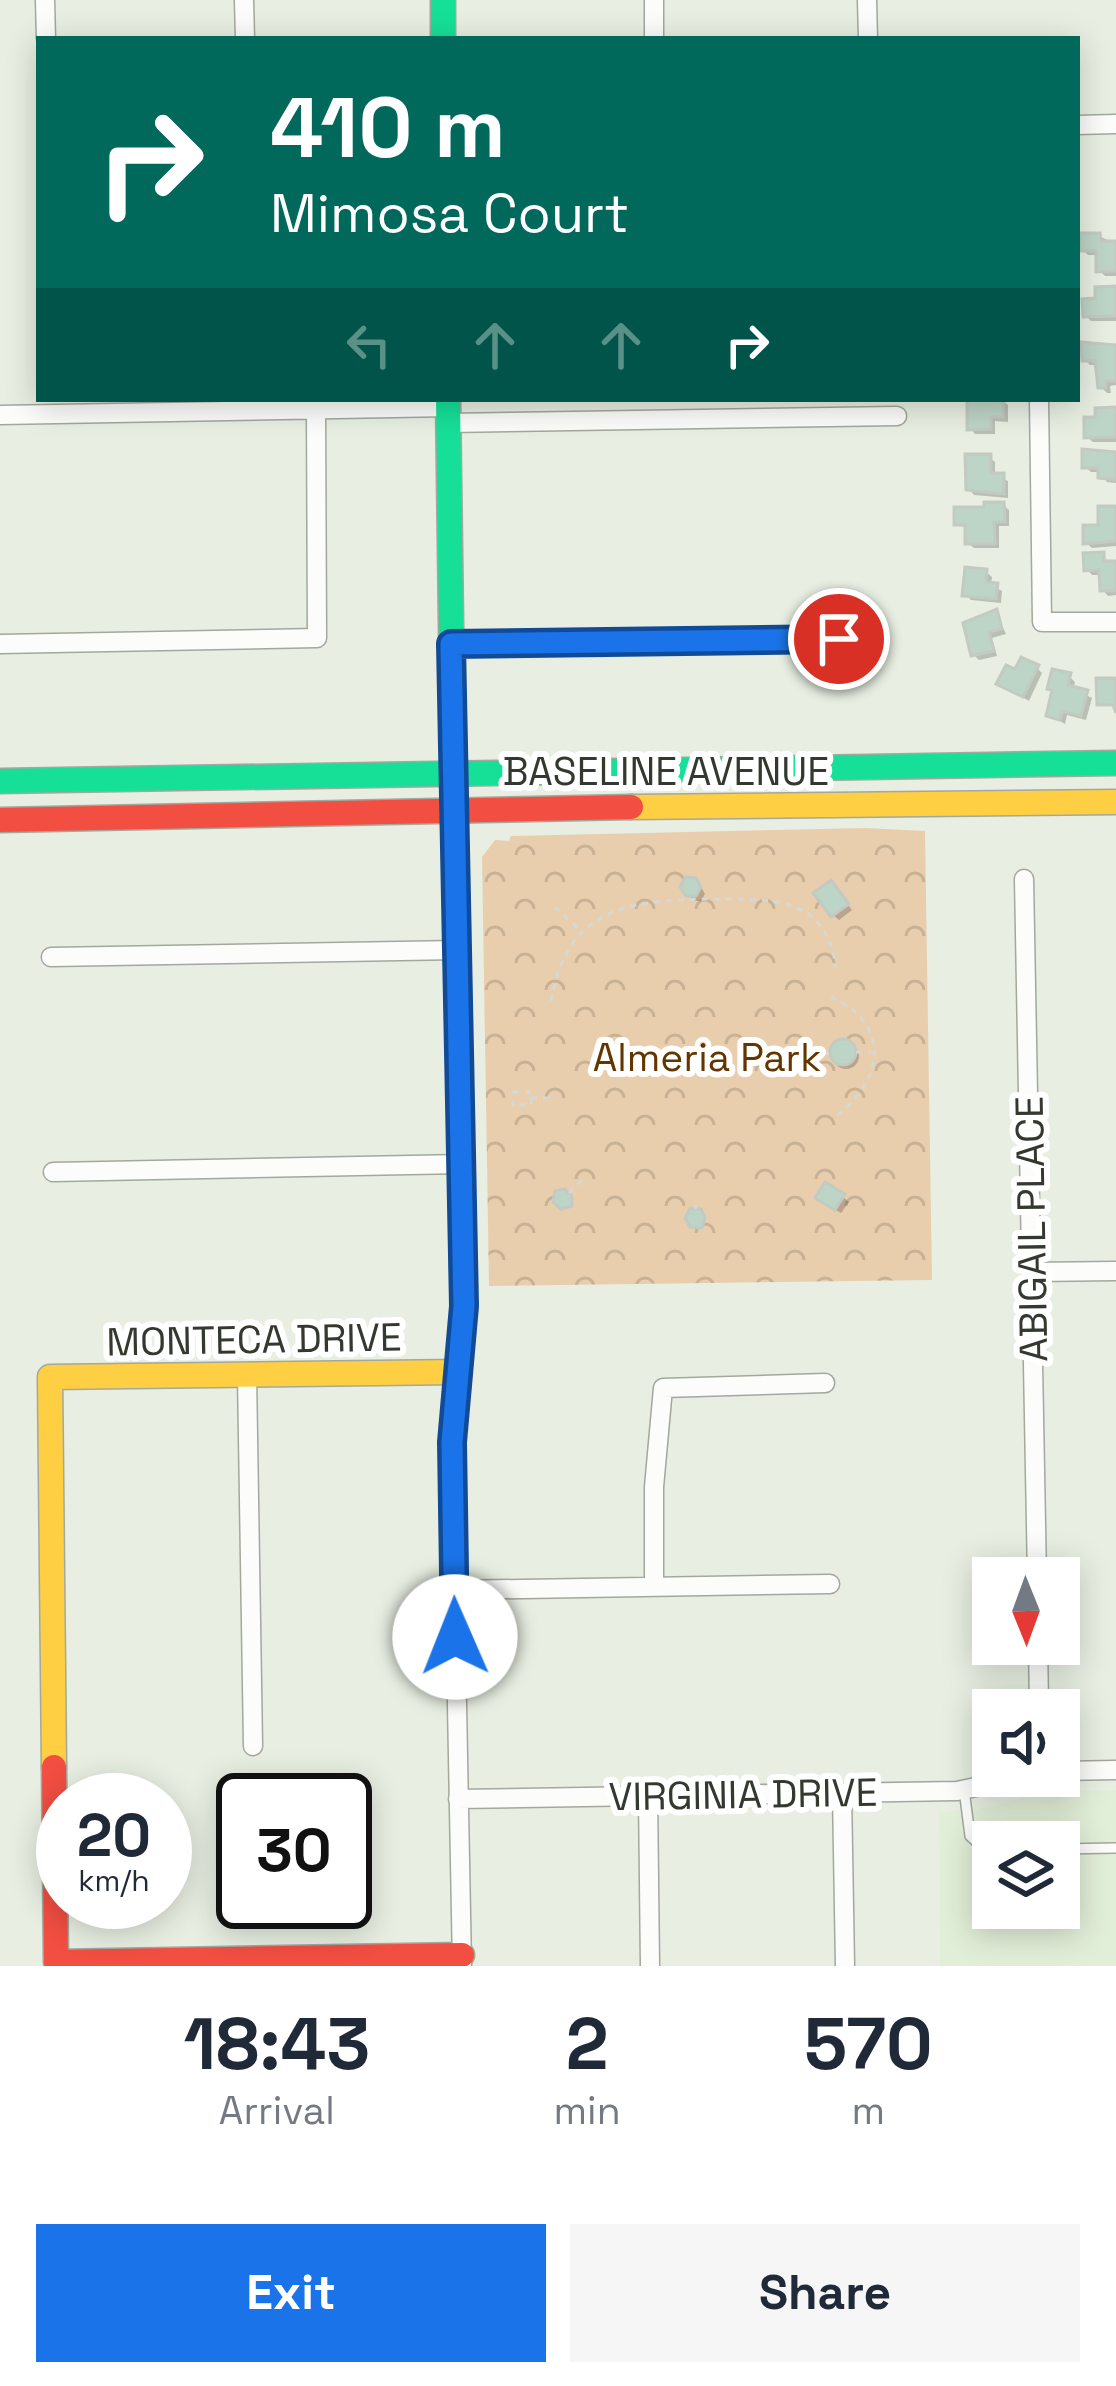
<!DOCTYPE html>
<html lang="en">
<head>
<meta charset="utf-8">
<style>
	:root { --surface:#fff; --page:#f6f6f7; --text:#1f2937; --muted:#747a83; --accent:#1a73e8 }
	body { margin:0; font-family:"Space Grotesk",sans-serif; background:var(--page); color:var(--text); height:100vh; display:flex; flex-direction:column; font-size:45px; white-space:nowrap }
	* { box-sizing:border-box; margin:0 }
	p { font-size:39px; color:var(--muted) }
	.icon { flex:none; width:66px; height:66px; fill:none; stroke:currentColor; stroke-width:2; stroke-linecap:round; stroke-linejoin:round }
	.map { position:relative; height:1966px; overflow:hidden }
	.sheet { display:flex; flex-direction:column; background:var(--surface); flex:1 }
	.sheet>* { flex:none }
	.guide { position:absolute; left:36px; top:36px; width:1044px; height:366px; border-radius:0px; box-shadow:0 6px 30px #0003; background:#00695c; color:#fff; overflow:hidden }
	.needle { width:78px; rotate:179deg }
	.tools { position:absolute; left:972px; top:1557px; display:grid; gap:24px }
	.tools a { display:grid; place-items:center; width:108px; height:108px; border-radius:0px; background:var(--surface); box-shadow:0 6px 30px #0003; font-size:60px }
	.speed { position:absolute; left:36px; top:1773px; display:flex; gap:24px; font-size:60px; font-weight:700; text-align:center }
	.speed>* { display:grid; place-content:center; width:156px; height:156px; border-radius:50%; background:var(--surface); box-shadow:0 6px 30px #0003; line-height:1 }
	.speed small { font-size:30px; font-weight:400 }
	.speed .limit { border:6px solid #111; border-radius:18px; background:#fff; color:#111 }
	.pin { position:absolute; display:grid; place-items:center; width:102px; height:102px; color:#fff; margin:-51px; border:6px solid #fff; border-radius:50%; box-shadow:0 3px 12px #0007 }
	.me { position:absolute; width:132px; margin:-66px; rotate:359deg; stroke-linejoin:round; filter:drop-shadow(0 0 9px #0008) }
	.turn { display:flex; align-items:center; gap:42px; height:252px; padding:0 36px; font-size:54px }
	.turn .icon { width:156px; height:156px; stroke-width:2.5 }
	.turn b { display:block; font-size:84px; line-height:102px }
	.lanes { display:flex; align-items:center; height:114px; padding:0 36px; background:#0003; justify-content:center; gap:60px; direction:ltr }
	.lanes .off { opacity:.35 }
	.eta { display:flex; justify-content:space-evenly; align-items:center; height:204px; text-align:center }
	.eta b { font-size:72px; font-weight:700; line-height:84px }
	.cta { display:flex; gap:24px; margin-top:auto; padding:24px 36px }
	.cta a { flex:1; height:138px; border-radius:0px; background:var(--accent); color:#fff; font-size:48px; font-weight:700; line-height:138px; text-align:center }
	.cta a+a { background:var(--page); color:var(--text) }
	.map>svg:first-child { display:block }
	.built { fill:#e2efd8; fill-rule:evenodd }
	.forest { fill:url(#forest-crowns) }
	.shadow { fill:#0003 }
	.building { fill:#bdd5c6; stroke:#c2cac2; stroke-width:3 }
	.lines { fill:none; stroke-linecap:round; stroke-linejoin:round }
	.lane-casing { stroke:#a2a89d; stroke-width:12 }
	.street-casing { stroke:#a2a89d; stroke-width:21 }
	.fast-casing { stroke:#a2a89d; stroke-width:27 }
	.slow-casing { stroke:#a2a89d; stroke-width:27 }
	.jam-casing { stroke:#a2a89d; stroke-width:27 }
	.path { stroke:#d6d8d4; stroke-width:3; stroke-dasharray:6 6; stroke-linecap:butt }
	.lane { stroke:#fcfdfb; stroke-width:9 }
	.street { stroke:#fcfdfb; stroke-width:18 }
	.fast { stroke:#16e098; stroke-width:24 }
	.slow { stroke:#ffcf43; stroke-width:24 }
	.jam { stroke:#f24e42; stroke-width:24 }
	.route-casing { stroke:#114b97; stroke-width:30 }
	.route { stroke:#1a73e8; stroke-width:21 }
	.labels { text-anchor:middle; stroke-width:12; stroke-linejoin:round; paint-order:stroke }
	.street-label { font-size:39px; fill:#34392f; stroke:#fff }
	.park-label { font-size:39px; fill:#633600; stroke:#fff }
</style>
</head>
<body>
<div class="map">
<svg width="1116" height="1966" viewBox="0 0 1116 1966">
	<defs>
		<pattern id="forest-crowns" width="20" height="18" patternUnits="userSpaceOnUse" patternTransform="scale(3)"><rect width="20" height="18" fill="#e9ceae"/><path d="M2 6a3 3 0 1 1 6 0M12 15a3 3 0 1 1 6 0" fill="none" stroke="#c8b296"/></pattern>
	</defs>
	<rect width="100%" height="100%" fill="#e8efe2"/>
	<path class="built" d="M 1116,1790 L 1116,1966 L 940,1966 L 939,1812 L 975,1810 L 1047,1792 ZM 993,1842 L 1059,1842 L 1059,1908 L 993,1908 Z"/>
	<path class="forest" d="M 865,828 L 925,831 L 932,1280 L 489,1286 L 482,857 L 495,840 L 509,841 L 511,836 Z"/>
	<path class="shadow" d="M 1099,236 L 1116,244 L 1116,276 L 1105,276 L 1099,270 L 1099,255 L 1088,255 L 1083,250 Z
		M 1116,289 L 1116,321 L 1091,321 L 1086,316 Z
		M 1116,348 L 1116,385 L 1110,386 L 1111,393 L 1107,393 L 1101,387 L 1099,365 L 1090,365 L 1085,360 Z
		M 1002,400 L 1008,405 L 1008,422 L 995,421 L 995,434 L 975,434 L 970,428 Z
		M 1116,410 L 1116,442 L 1093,442 L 1087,437 Z
		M 1116,454 L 1116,483 L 1107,482 L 1101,472 L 1091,472 L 1085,467 Z
		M 989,457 L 995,462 L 995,476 L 1008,481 L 1008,498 L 974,495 L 969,489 Z
		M 1003,505 L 1009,510 L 1009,526 L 999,526 L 999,548 L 974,548 L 968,543 L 968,529 L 957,524 Z
		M 1116,509 L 1116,546 L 1092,548 L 1086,543 Z
		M 1103,555 L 1109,564 L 1116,564 L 1116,595 L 1108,596 L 1103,590 L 1102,575 L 1092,575 L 1087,569 Z
		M 986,572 L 992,577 L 991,585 L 1002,591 L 1001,603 L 971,600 L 966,595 Z
		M 996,613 L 1006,634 L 992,638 L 997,656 L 979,660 L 974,655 Z
		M 1037,668 L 1042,673 L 1029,701 L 1000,684 Z
		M 1069,676 L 1075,682 L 1073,689 L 1092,698 L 1086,720 L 1067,715 L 1065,724 L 1049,715 Z
		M 701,887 L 705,894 L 701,901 L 694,901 L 688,894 Z
		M 836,889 L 852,910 L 839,920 L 833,915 Z
		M833 1056a13 13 0 1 1 26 0a13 13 0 1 1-26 0Z
		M 843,1197 L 849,1202 L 841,1213 L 824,1203 Z"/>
	<path class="building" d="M 1079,233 L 1100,233 L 1101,241 L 1116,241 L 1116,271 L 1096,272 L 1096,251 L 1080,251 Z
		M 1116,286 L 1116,316 L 1083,317 L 1082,299 L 1095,298 L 1095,287 Z
		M 1081,342 L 1116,345 L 1116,381 L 1106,381 L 1106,388 L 1098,388 L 1095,361 L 1082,361 Z
		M 1003,399 L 1003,417 L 991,417 L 991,429 L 967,430 L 967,400 Z
		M 1116,407 L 1116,437 L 1084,438 L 1084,417 L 1095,417 L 1095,408 Z
		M 1082,449 L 1116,452 L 1116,480 L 1098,478 L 1098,468 L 1082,468 Z
		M 965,454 L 991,454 L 991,473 L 1004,473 L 1004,494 L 966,490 Z
		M 984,502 L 1004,502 L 1005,522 L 994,522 L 995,544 L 965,544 L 965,525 L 954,525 L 954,507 L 984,507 Z
		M 1098,506 L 1116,506 L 1116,541 L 1083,544 L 1083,525 L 1098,525 Z
		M 1104,552 L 1104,561 L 1116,561 L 1116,591 L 1100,591 L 1099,570 L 1084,571 L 1083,553 Z
		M 965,567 L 987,569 L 986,582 L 998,583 L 996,599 L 962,596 Z
		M 997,609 L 1002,629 L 989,632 L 994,651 L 971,656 L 963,623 Z
		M 1021,657 L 1039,665 L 1023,697 L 996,684 L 1006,665 L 1015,669 Z
		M 1052,669 L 1071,673 L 1068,685 L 1088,690 L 1081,716 L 1062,711 L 1060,720 L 1046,716 L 1052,690 L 1047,689 Z
		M 1096,678 L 1116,678 L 1116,713 L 1113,705 L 1097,705 Z
		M 685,877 L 696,878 L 701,887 L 696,896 L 686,896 L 680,887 Z
		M 831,880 L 849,904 L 831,917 L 813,893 Z
		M830 1052a13 13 0 1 1 26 0a13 13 0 1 1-26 0Z
		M 825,1182 L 845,1194 L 835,1210 L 815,1198 Z
		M 565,1189 L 572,1196 L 572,1206 L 561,1209 L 553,1202 L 555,1191 Z
		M 690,1208 L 701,1209 L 705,1218 L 702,1228 L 690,1227 L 685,1218 Z"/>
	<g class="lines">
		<g class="lane-casing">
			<path id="lane" d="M 964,1789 L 970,1836 L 982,1847 L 993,1850
				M 1059,1849 L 1116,1848"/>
		</g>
		<g class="street-casing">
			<path id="street" d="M 45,0 L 46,39
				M 244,0 L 245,39
				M 654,0 L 654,39
				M 867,0 L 868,39
				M 1077,125 L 1116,124
				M 1039,399 L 1042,622 L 1116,622
				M 0,415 L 448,407
				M 448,423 L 897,416
				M 0,644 L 317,638 L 316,409
				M 451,644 L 839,639
				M 453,772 L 464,1306 L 452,1442 L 462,1966
				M 1024,879 L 1037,1578
				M 51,957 L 458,950
				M 53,1172 L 462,1164
				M 1032,1272 L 1116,1271
				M 247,1375 L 253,1746
				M 654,1586 L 654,1487 L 663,1388 L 825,1383
				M 455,1590 L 830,1584
				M 1038,1644 L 1039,1707
				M 1059,1771 L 1116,1770
				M 842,1793 L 845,1966
				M 648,1795 L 650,1966
				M 458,1799 L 957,1791 L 1027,1776"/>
		</g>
		<g class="fast-casing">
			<path id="fast" d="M 443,0 L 443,39
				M 448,399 L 453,772
				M 0,781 L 1116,763"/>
		</g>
		<g class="slow-casing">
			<path id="slow" d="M 631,807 L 1116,802
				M 54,1767 L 50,1377 L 459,1372"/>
		</g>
		<g class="jam-casing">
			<path id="jam" d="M 0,820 L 631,807
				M 54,1767 L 56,1962 L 462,1955"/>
		</g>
		<path class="path" d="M 555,907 L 582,932
			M 831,997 C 891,1023 885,1080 836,1116
			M 551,1001 C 568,904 633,900 714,899 C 772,899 827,896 836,968
			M 856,1052 L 872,1052
			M 811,1053 L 830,1053
			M 513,1092 L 531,1092 L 531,1105 L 513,1105 Z
			M 531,1098 L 553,1098
			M 569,1193 L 586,1176
			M 695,1205 L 696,1209"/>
		<use href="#lane" class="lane"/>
		<use href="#street" class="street"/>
		<use href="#fast" class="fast"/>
		<use href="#slow" class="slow"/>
		<use href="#jam" class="jam"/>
	</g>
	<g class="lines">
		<g class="route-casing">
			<path id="route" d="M 455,1637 L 452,1442 L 464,1306 L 451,644 L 839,639"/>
		</g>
		<use href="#route" class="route"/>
	</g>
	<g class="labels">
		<g class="street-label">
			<text x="666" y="785">BASELINE AVENUE</text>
			<text transform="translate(1031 1229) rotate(-91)" y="14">ABIGAIL PLACE</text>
			<text transform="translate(254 1339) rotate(-1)" y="14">MONTECA DRIVE</text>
			<text transform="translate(743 1794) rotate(-1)" y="14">VIRGINIA DRIVE</text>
		</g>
		<g class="park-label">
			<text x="707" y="1071">Almeria Park</text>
		</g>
	</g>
</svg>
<div class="tools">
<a><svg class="needle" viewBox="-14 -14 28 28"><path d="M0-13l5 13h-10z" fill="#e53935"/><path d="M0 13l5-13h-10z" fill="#747a83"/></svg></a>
<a><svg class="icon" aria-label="sound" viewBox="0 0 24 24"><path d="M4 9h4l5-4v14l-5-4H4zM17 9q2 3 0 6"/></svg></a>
<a><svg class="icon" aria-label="layers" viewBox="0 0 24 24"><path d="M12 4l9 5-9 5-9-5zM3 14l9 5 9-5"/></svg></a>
</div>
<div class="speed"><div>20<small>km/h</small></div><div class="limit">30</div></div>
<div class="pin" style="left:839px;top:639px;background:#d93025"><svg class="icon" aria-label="arrive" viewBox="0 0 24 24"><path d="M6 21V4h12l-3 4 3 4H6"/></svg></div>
<svg class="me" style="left:455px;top:1637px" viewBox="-20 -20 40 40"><circle r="19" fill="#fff"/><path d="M0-13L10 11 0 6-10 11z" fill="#1a73e8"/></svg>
<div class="guide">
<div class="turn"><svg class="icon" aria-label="right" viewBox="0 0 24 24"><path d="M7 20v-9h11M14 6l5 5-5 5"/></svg><div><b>410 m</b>Mimosa Court</div></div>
<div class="lanes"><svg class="icon off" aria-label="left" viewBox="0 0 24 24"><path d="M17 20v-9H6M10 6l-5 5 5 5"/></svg><svg class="icon off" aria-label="ahead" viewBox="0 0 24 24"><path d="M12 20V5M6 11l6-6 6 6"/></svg><svg class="icon off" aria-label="ahead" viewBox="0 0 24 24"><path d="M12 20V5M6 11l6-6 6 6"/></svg><svg class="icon" aria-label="right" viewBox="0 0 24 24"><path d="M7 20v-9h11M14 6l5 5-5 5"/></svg></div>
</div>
</div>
<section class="sheet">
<div class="eta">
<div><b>18:43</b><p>Arrival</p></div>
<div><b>2</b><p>min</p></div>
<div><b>570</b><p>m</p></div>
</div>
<div class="cta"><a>Exit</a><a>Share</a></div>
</section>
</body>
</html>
